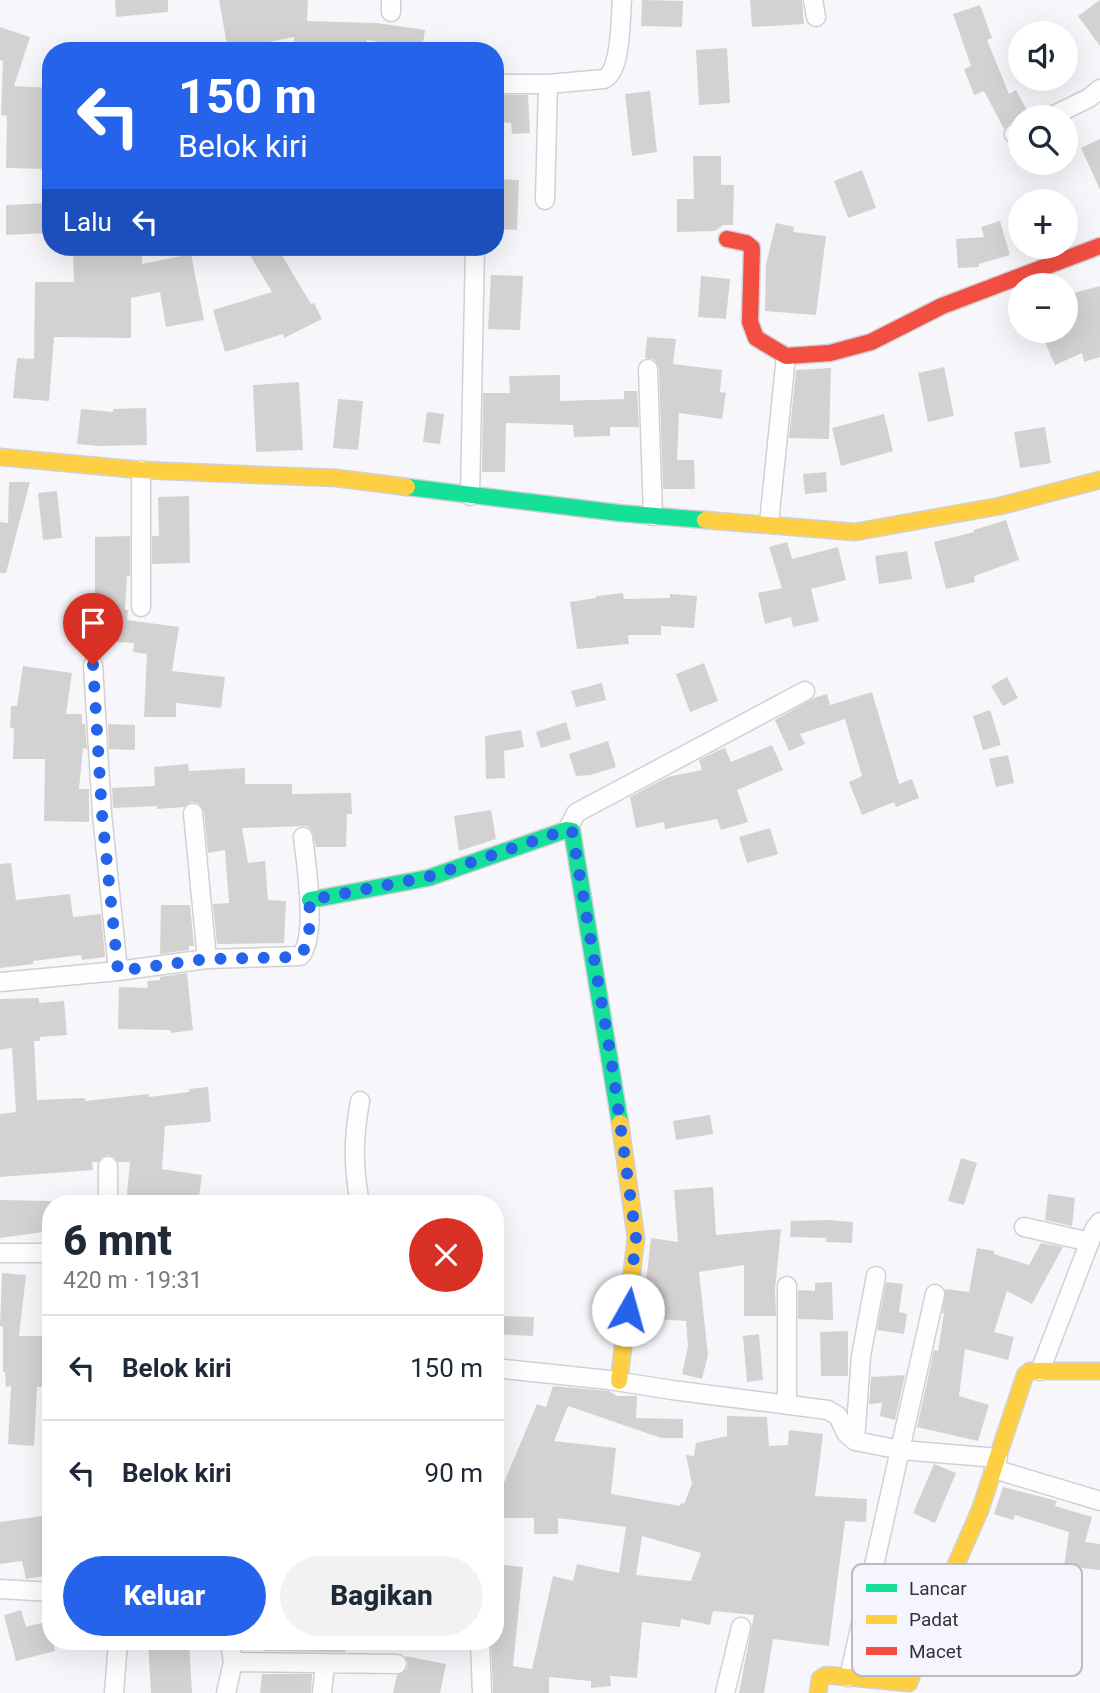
<!DOCTYPE html>
<html lang="id">
<head>
<meta charset="utf-8">
<style>
	:root { --surface:#fff; --page:#f2f2f3; --text:#1f2937; --muted:#747a83; --line:#e0e1e3; --accent:#2563eb }
	body { margin:0; font-family:Roboto,sans-serif; background:var(--page); color:var(--text); height:100vh; display:flex; flex-direction:column; font-size:26px; white-space:nowrap }
	* { box-sizing:border-box; margin:0 }
	p { font-size:23px; color:var(--muted) }
	.icon { flex:none; width:38px; height:38px; fill:none; stroke:currentColor; stroke-width:2; stroke-linecap:round; stroke-linejoin:round }
	.map { position:relative; flex:1; overflow:hidden }
	.side { position:absolute; left:42px; top:1195px; width:462px; height:455px; display:flex; flex-direction:column; background:var(--surface); border-radius:28px; box-shadow:0 7px 28px #0002 }
	.side>* { flex:none }
	.hud { position:absolute; left:42px; top:42px; width:462px; height:214px; border-radius:28px; box-shadow:0 7px 28px #0002; background:#2563eb; color:#fff; overflow:hidden }
	.fabs { position:absolute; left:1008px; top:21px; display:grid; gap:14px }
	.fabs a { display:grid; place-items:center; width:70px; height:70px; border-radius:50%; background:var(--surface); box-shadow:0 7px 28px #0002; font-size:35px }
	.pin { position:absolute; display:grid; place-items:center; width:60px; height:60px; color:#fff; margin:-72px -30px; border-radius:50% 50% 50% 0; rotate:-45deg; box-shadow:0 0 7px #0007 }
	.pin .icon { rotate:45deg }
	.me { position:absolute; width:77px; margin:-38px; rotate:7deg; stroke-linejoin:round; filter:drop-shadow(0 0 5px #0008) }
	.turn { display:flex; align-items:center; gap:24px; height:147px; padding:0 21px; font-size:32px }
	.turn .icon { width:91px; height:91px; stroke-width:2.5 }
	.turn b { display:block; font-size:49px; line-height:60px }
	.then { display:flex; align-items:center; height:66px; padding:0 21px; background:#0003; gap:14px; font-size:26px }
	.round { display:grid; place-items:center; flex:none; width:74px; height:74px; border-radius:37px; background:var(--page) }
	.overview { display:flex; align-items:center; justify-content:space-between; height:119px; padding:0 21px }
	h1 { font-size:42px; font-weight:800; line-height:52px }
	.cta { display:flex; gap:14px; margin-top:auto; padding:14px 21px }
	.cta a { flex:1; height:80px; border-radius:42px; background:var(--accent); color:#fff; font-size:28px; font-weight:800; line-height:80px; text-align:center }
	.cta a+a { background:var(--page); color:var(--text) }
	ul { padding:0; list-style:none }
	li { display:flex; align-items:center; gap:21px; height:105px; padding:0 21px; border-top:2px solid var(--line) }
	li div { flex:1 }
	li b { display:block; font-size:26px }
	li em { font-style:normal }
	.map>svg:first-child { display:block }
	.building { fill:#d4d2d0; fill-rule:evenodd }
	.lines { fill:none; stroke-linecap:round; stroke-linejoin:round }
	.street-casing { stroke:#d1d0d6; stroke-width:21 }
	.fast-casing { stroke:#d1d0d6; stroke-width:19 }
	.slow-casing { stroke:#d1d0d6; stroke-width:19 }
	.jam-casing { stroke:#d1d0d6; stroke-width:19 }
	.street { stroke:#fefefe; stroke-width:18 }
	.fast { stroke:#16e098; stroke-width:16 }
	.slow { stroke:#ffcf43; stroke-width:16 }
	.jam { stroke:#f24e42; stroke-width:16 }
	.route { stroke:#2563eb; stroke-width:12; stroke-dasharray:0 21.6 }
	.key { fill:#f5f5fd; stroke:#bbbac2; stroke-width:2 }
	.key-label { font-size:19px; fill:#33323a }
</style>
</head>
<body>
<div class="map">
<svg width="1100" height="1693" viewBox="0 0 1100 1693">
	<rect width="100%" height="100%" fill="#f7f7fb"/>
	<path class="building" d="M 115,0 L 168,0 L 168,12 L 116,17 Z
		M 219,0 L 308,0 L 307,21 L 377,23 L 425,30 L 422,49 L 367,40 L 366,51 L 294,50 L 294,37 L 228,50 Z
		M 642,0 L 683,1 L 682,27 L 641,26 Z
		M 750,0 L 802,0 L 804,24 L 752,27 Z
		M 1100,0 L 1100,46 L 1078,16 Z
		M 980,5 L 992,38 L 987,40 L 1009,94 L 1016,90 L 1030,116 L 1020,117 L 1020,120 L 1009,124 L 1004,129 L 984,91 L 974,95 L 964,69 L 971,66 L 953,14 Z
		M 0,27 L 30,37 L 14,86 L 51,88 L 49,169 L 6,168 L 7,116 L 1,115 L 3,61 L 0,60 Z
		M 727,48 L 730,103 L 699,105 L 696,50 Z
		M 650,91 L 657,152 L 632,156 L 625,94 Z
		M 495,95 L 528,95 L 530,133 L 512,134 L 511,123 L 495,121 Z
		M 1100,139 L 1100,190 L 1081,148 Z
		M 693,156 L 721,156 L 721,185 L 734,185 L 733,225 L 723,225 L 715,231 L 677,232 L 677,199 L 694,199 Z
		M 862,170 L 876,208 L 848,218 L 834,181 Z
		M 496,179 L 519,180 L 517,230 L 495,229 Z
		M 51,203 L 51,233 L 6,235 L 6,205 Z
		M 1000,221 L 1010,255 L 979,264 L 979,267 L 958,268 L 956,239 L 984,237 L 981,227 Z
		M 776,223 L 794,227 L 793,232 L 826,236 L 816,315 L 765,311 L 766,264 Z
		M 73,247 L 142,247 L 142,264 L 191,254 L 204,320 L 166,327 L 160,292 L 131,298 L 131,338 L 54,337 L 49,401 L 13,398 L 17,358 L 34,359 L 35,282 L 74,282 Z
		M 245,247 L 277,247 L 311,304 L 314,303 L 322,319 L 284,338 L 283,334 L 225,352 L 213,310 L 272,292 Z
		M 491,275 L 523,276 L 520,330 L 488,329 Z
		M 701,276 L 730,279 L 726,319 L 698,317 Z
		M 1100,286 L 1100,357 L 1084,362 L 1082,353 L 1055,365 L 1040,331 L 1066,331 L 1066,295 Z
		M 647,337 L 676,339 L 673,364 L 722,370 L 720,392 L 726,393 L 722,419 L 679,413 L 677,460 L 694,460 L 695,489 L 663,489 L 659,369 L 654,359 L 645,358 Z
		M 944,367 L 954,416 L 928,422 L 918,373 Z
		M 831,368 L 829,439 L 789,438 L 796,370 Z
		M 560,375 L 560,401 L 624,399 L 624,391 L 637,391 L 639,427 L 610,427 L 610,436 L 574,437 L 573,425 L 506,423 L 505,472 L 482,472 L 483,393 L 510,393 L 509,376 Z
		M 299,382 L 303,450 L 256,452 L 253,385 Z
		M 338,399 L 363,401 L 358,450 L 333,448 Z
		M 146,408 L 147,445 L 99,446 L 77,444 L 81,409 L 113,412 L 113,409 Z
		M 427,412 L 444,414 L 440,444 L 423,442 Z
		M 884,414 L 893,451 L 841,466 L 832,428 Z
		M 1045,427 L 1051,463 L 1020,468 L 1014,432 Z
		M 826,472 L 827,492 L 805,494 L 803,474 Z
		M 9,482 L 30,482 L 6,573 L 0,573 L 0,522 L 8,523 Z
		M 57,491 L 62,538 L 43,540 L 38,493 Z
		M 189,496 L 190,563 L 152,564 L 152,536 L 159,536 L 158,497 Z
		M 1006,520 L 1019,560 L 974,576 L 975,582 L 946,589 L 934,542 L 974,532 L 974,530 Z
		M 130,536 L 130,576 L 127,576 L 125,610 L 128,610 L 127,620 L 179,627 L 172,671 L 225,677 L 221,708 L 176,703 L 176,717 L 144,717 L 147,654 L 133,652 L 134,643 L 95,641 L 95,537 Z
		M 787,542 L 792,559 L 838,547 L 846,580 L 811,589 L 819,621 L 793,627 L 791,617 L 765,624 L 758,593 L 782,588 L 769,547 Z
		M 907,551 L 912,579 L 879,584 L 875,556 Z
		M 623,593 L 624,599 L 670,598 L 670,594 L 697,596 L 694,628 L 661,626 L 661,635 L 628,635 L 629,644 L 577,649 L 570,602 L 596,598 L 596,596 Z
		M 704,663 L 718,701 L 690,712 L 676,674 Z
		M 23,666 L 72,673 L 66,714 L 82,714 L 82,724 L 85,724 L 87,749 L 83,748 L 79,789 L 89,789 L 89,822 L 44,821 L 45,759 L 13,759 L 14,728 L 10,728 L 11,706 L 17,706 Z
		M 1007,677 L 1018,698 L 1003,706 L 991,686 Z
		M 602,683 L 606,700 L 576,707 L 571,691 Z
		M 872,692 L 899,784 L 912,779 L 919,798 L 896,807 L 894,802 L 862,815 L 849,782 L 862,776 L 845,719 L 800,734 L 805,744 L 789,751 L 775,720 L 814,698 L 827,694 L 830,705 Z
		M 990,710 L 1001,745 L 983,750 L 973,716 Z
		M 566,722 L 571,739 L 541,748 L 536,732 Z
		M 108,724 L 135,725 L 135,750 L 109,749 Z
		M 521,730 L 524,747 L 504,751 L 505,778 L 486,779 L 485,736 Z
		M 608,741 L 616,767 L 591,775 L 576,776 L 569,754 Z
		M 772,745 L 783,770 L 737,790 L 748,822 L 721,830 L 717,819 L 665,829 L 664,822 L 636,828 L 630,797 L 668,777 L 702,770 L 699,760 L 717,751 L 725,748 L 731,762 Z
		M 1008,755 L 1014,783 L 996,787 L 989,759 Z
		M 188,764 L 189,771 L 245,768 L 245,784 L 292,784 L 292,794 L 351,793 L 352,814 L 347,814 L 346,847 L 316,847 L 312,831 L 307,826 L 242,828 L 248,863 L 265,861 L 268,900 L 286,901 L 284,943 L 217,944 L 213,904 L 229,903 L 225,850 L 208,853 L 204,812 L 198,803 L 191,802 L 184,807 L 157,809 L 157,806 L 113,808 L 112,788 L 155,786 L 154,767 Z
		M 491,810 L 496,839 L 459,851 L 454,816 Z
		M 770,828 L 778,854 L 747,863 L 739,837 Z
		M 11,863 L 16,900 L 70,894 L 73,917 L 101,914 L 105,957 L 82,960 L 81,955 L 33,961 L 33,964 L 0,968 L 0,864 Z
		M 161,905 L 190,905 L 194,946 L 189,946 L 189,950 L 160,954 Z
		M 187,973 L 193,1030 L 171,1033 L 170,1030 L 118,1029 L 119,987 L 148,988 L 147,981 L 160,980 L 160,977 Z
		M 39,998 L 39,1003 L 64,1001 L 67,1035 L 40,1037 L 40,1041 L 34,1041 L 37,1100 L 85,1098 L 85,1101 L 149,1094 L 149,1097 L 189,1092 L 189,1089 L 208,1087 L 211,1122 L 165,1126 L 162,1169 L 202,1175 L 198,1204 L 126,1204 L 130,1162 L 118,1162 L 114,1157 L 109,1155 L 102,1157 L 98,1162 L 92,1162 L 93,1170 L 0,1177 L 0,1114 L 16,1112 L 12,1048 L 0,1050 L 0,999 Z
		M 710,1115 L 713,1134 L 676,1140 L 673,1121 Z
		M 961,1158 L 977,1163 L 964,1205 L 948,1201 Z
		M 713,1187 L 716,1235 L 781,1229 L 775,1290 L 776,1316 L 744,1316 L 744,1265 L 699,1272 L 708,1355 L 702,1379 L 682,1374 L 688,1347 L 686,1321 L 642,1318 L 651,1238 L 678,1242 L 674,1190 Z
		M 1048,1194 L 1075,1198 L 1072,1226 L 1045,1220 Z
		M 0,1200 L 51,1201 L 51,1231 L 0,1238 Z
		M 827,1220 L 853,1222 L 852,1243 L 826,1242 L 826,1238 L 790,1237 L 791,1221 Z
		M 1041,1243 L 1063,1247 L 1032,1304 L 1007,1291 L 994,1332 L 1014,1337 L 1008,1360 L 965,1349 L 959,1396 L 989,1405 L 978,1441 L 917,1427 L 934,1350 L 938,1351 L 944,1313 L 942,1313 L 945,1289 L 969,1292 L 977,1248 L 994,1251 L 994,1254 L 1029,1265 Z
		M 2,1273 L 26,1275 L 19,1336 L 49,1336 L 51,1387 L 37,1387 L 34,1446 L 8,1444 L 11,1386 L 6,1387 L 5,1372 L 3,1372 L 3,1327 L 0,1326 Z
		M 832,1282 L 833,1320 L 798,1319 L 798,1290 L 815,1291 L 815,1283 Z
		M 886,1282 L 903,1284 L 899,1312 L 907,1314 L 904,1334 L 877,1330 Z
		M 496,1316 L 534,1317 L 533,1336 L 495,1334 Z
		M 848,1331 L 848,1376 L 821,1376 L 820,1332 Z
		M 759,1334 L 763,1380 L 747,1382 L 743,1336 Z
		M 905,1375 L 895,1420 L 880,1416 L 882,1403 L 869,1404 L 871,1377 Z
		M 553,1386 L 609,1391 L 617,1396 L 637,1396 L 636,1418 L 683,1419 L 683,1438 L 661,1438 L 568,1406 L 554,1441 L 616,1448 L 611,1494 L 680,1506 L 681,1503 L 684,1504 L 692,1484 L 686,1455 L 694,1456 L 696,1443 L 727,1436 L 727,1416 L 767,1417 L 769,1446 L 788,1445 L 789,1430 L 823,1434 L 815,1496 L 867,1499 L 866,1522 L 845,1521 L 829,1646 L 773,1639 L 764,1693 L 739,1693 L 754,1615 L 713,1611 L 710,1625 L 681,1619 L 680,1627 L 642,1622 L 637,1678 L 610,1676 L 611,1686 L 591,1688 L 591,1681 L 549,1677 L 549,1693 L 493,1693 L 491,1642 L 495,1642 L 495,1564 L 523,1567 L 513,1666 L 532,1669 L 553,1576 L 573,1581 L 577,1564 L 619,1573 L 626,1527 L 558,1518 L 558,1534 L 534,1534 L 534,1518 L 495,1518 L 495,1504 L 537,1404 L 546,1407 ZM 642,1536 L 701,1553 L 691,1581 L 636,1575 Z
		M 934,1464 L 956,1473 L 935,1523 L 913,1513 Z
		M 1003,1487 L 1057,1501 L 1055,1506 L 1092,1517 L 1085,1542 L 1100,1544 L 1100,1570 L 1081,1568 L 1066,1611 L 1058,1609 L 1059,1601 L 1034,1593 L 1043,1568 L 1063,1574 L 1069,1532 L 1015,1515 L 1013,1520 L 994,1514 Z
		M 43,1516 L 47,1542 L 51,1541 L 51,1575 L 26,1579 L 22,1561 L 0,1564 L 0,1522 Z
		M 21,1610 L 26,1627 L 49,1621 L 51,1642 L 53,1642 L 55,1651 L 16,1661 L 4,1615 Z
		M 148,1642 L 189,1642 L 192,1693 L 151,1693 Z
		M 265,1642 L 345,1642 L 345,1652 L 264,1651 Z
		M 405,1656 L 446,1664 L 440,1693 L 393,1693 L 397,1675 L 407,1669 L 408,1663 Z
		M 262,1674 L 312,1674 L 311,1693 L 260,1693 Z"/>
	<g class="lines">
		<g class="street-casing">
			<path id="street" d="M 391,0 L 391,12
				M 813,0 L 816,17
				M 495,84 L 548,84 L 604,79 C 622,70 620,20 622,0
				M 1050,117 L 1089,98 L 1100,89
				M 1014,134 L 1020,131
				M 545,200 L 548,84
				M 648,369 L 653,516
				M 141,470 L 141,607
				M 470,496 L 475,247
				M 769,523 L 786,356
				M 93,665 L 102,814 L 118,971
				M 193,813 L 207,959
				M 568,829 L 576,813 L 805,691
				M 0,982 L 118,971 L 207,959 L 300,956 C 318,939 306,862 303,837
				M 360,1101 C 353,1140 353,1165 360,1204
				M 108,1204 L 108,1166
				M 1024,1227 L 1090,1242
				M 0,1253 L 51,1253
				M 495,1368 L 609,1380 L 672,1390 L 828,1410 L 838,1416 L 846,1433 L 855,1441 L 901,1450 L 998,1458
				M 1040,1371 L 1095,1228 L 1100,1222
				M 787,1405 L 787,1286
				M 855,1441 L 861,1356 L 876,1276
				M 994,1469 L 1100,1501
				M 0,1589 L 51,1592
				M 480,1642 L 482,1693
				M 233,1662 L 397,1664
				M 849,1677 L 935,1294
				M 114,1693 L 118,1642
				M 226,1693 L 233,1662 L 230,1642
				M 322,1693 L 325,1664
				M 725,1693 L 741,1627"/>
		</g>
		<g class="fast-casing">
			<path id="fast" d="M 407,487 L 619,513 L 705,520
				M 310,900 L 428,878 L 566,830 L 572,831 L 620,1123"/>
		</g>
		<g class="slow-casing">
			<path id="slow" d="M 0,457 L 141,470 L 336,478 L 407,487
				M 705,520 L 855,532 L 1000,506 L 1100,480
				M 619,1381 L 636,1238 L 620,1123
				M 818,1693 L 820,1679 L 826,1675 L 909,1683 L 926,1633 L 980,1510 L 1025,1375 L 1030,1371 L 1100,1371"/>
		</g>
		<g class="jam-casing">
			<path id="jam" d="M 727,239 L 746,243 L 752,248 L 750,322 L 756,338 L 786,356 L 830,353 L 871,342 L 942,306 L 1100,246"/>
		</g>
		<use href="#street" class="street"/>
		<use href="#fast" class="fast"/>
		<use href="#slow" class="slow"/>
		<use href="#jam" class="jam"/>
	</g>
	<g class="lines">
		<path class="route" d="M 93,665 L 102,814 L 118,971 L 207,959 L 296,957 C 314,948 308,918 310,900 L 428,877 L 566,830 L 572,831 L 611,1058 L 636,1238 L 628,1310"/>
	</g>
	<rect x="852" y="1564" width="230" height="112" rx="10" class="key"/>
	<rect x="866" y="1584" width="31" height="8" fill="#16e098"/>
	<rect x="866" y="1615" width="31" height="9" fill="#ffcf43"/>
	<rect x="866" y="1647" width="31" height="8" fill="#f24e42"/>
	<g class="key-label">
		<text x="909" y="1595">Lancar</text>
		<text x="909" y="1626">Padat</text>
		<text x="909" y="1658">Macet</text>
	</g>
</svg>
<div class="fabs">
<a><svg class="icon" aria-label="sound" viewBox="0 0 24 24"><path d="M4 9h4l5-4v14l-5-4H4zM17 9q2 3 0 6"/></svg></a>
<a><svg class="icon" aria-label="search" viewBox="0 0 24 24"><circle cx="10" cy="10" r="6"/><path d="M15 15l6 6"/></svg></a>
<a>+</a>
<a>−</a>
</div>
<div class="pin" style="left:93px;top:665px;background:#d93025"><svg class="icon" aria-label="arrive" viewBox="0 0 24 24"><path d="M6 21V4h12l-3 4 3 4H6"/></svg></div>
<svg class="me" style="left:628px;top:1310px" viewBox="-20 -20 40 40"><circle r="19" fill="#fff"/><path d="M0-13L10 11 0 6-10 11z" fill="#2563eb"/></svg>
<div class="hud">
<div class="turn"><svg class="icon" aria-label="left" viewBox="0 0 24 24"><path d="M17 20v-9H6M10 6l-5 5 5 5"/></svg><div><b>150 m</b>Belok kiri</div></div>
<div class="then">Lalu<svg class="icon" aria-label="left" viewBox="0 0 24 24"><path d="M17 20v-9H6M10 6l-5 5 5 5"/></svg></div>
</div>
<section class="side">
<div class="overview"><div><h1>6 mnt</h1><p>420 m · 19:31</p></div><a class="round" style="background:#d93025;color:#fff"><svg class="icon" aria-label="close" viewBox="0 0 24 24"><path d="M6 6l12 12M18 6L6 18"/></svg></a></div>
<ul>
<li><svg class="icon" aria-label="left" viewBox="0 0 24 24"><path d="M17 20v-9H6M10 6l-5 5 5 5"/></svg><div><b>Belok kiri</b></div><em>150 m</em></li>
<li><svg class="icon" aria-label="left" viewBox="0 0 24 24"><path d="M17 20v-9H6M10 6l-5 5 5 5"/></svg><div><b>Belok kiri</b></div><em>90 m</em></li>
</ul>
<div class="cta"><a>Keluar</a><a>Bagikan</a></div>
</section>
</div>
</body>
</html>
